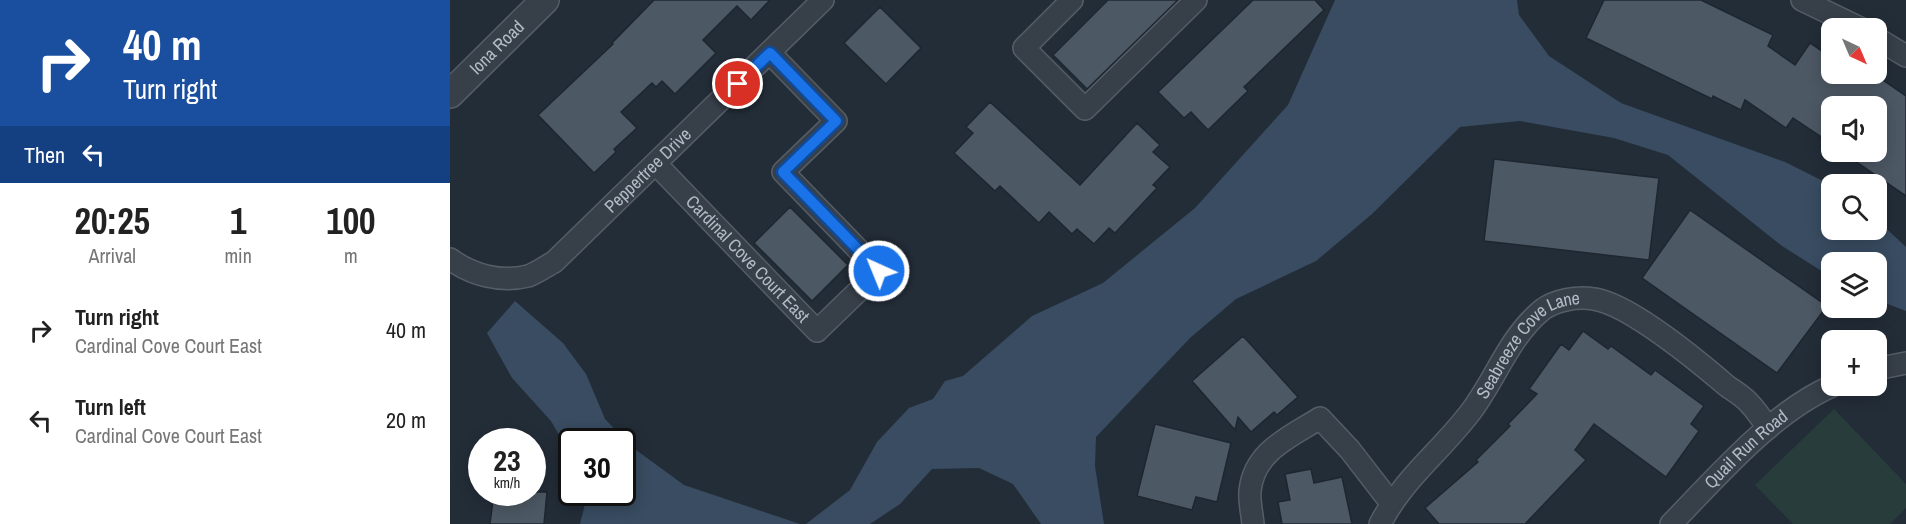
<!DOCTYPE html>
<html lang="en">
<head>
<meta charset="utf-8">
<style>
	:root { --surface:#fff; --page:#f6f6f6; --text:#222; --muted:#767676 }
	body { margin:0; font-family:"Archivo Narrow",sans-serif; background:var(--page); color:var(--text); height:100vh; display:flex; flex-direction:column; font-size:22px; white-space:nowrap }
	* { box-sizing:border-box; margin:0 }
	p { font-size:20px; color:var(--muted) }
	.icon { flex:none; width:33px; height:33px; fill:none; stroke:currentColor; stroke-width:2; stroke-linecap:round; stroke-linejoin:round }
	.map { position:relative; flex:1; overflow:hidden }
	.side { display:flex; flex-direction:column; background:var(--surface); width:450px }
	.side>* { flex:none }
	.hud { background:#1a4fa0; color:#fff; overflow:hidden }
	.needle { width:39px; rotate:136deg }
	.fabs { position:absolute; left:1371px; top:18px; display:grid; gap:12px }
	.fabs a { display:grid; place-items:center; width:66px; height:66px; border-radius:12px; background:var(--surface); box-shadow:0 3px 15px #0003; font-size:30px }
	.speed { position:absolute; left:18px; top:428px; display:flex; gap:12px; font-size:30px; font-weight:700; text-align:center }
	.speed>* { display:grid; place-content:center; width:78px; height:78px; border-radius:50%; background:var(--surface); box-shadow:0 3px 15px #0003; line-height:1 }
	.speed small { font-size:15px; font-weight:400 }
	.speed .limit { border:3px solid #111; border-radius:9px; background:#fff; color:#111 }
	.pin { position:absolute; display:grid; place-items:center; width:51px; height:51px; color:#fff; margin:-26px; border:3px solid #fff; border-radius:50%; box-shadow:0 2px 6px #0007 }
	.me { position:absolute; width:66px; margin:-33px; rotate:316deg; stroke-linejoin:round; filter:drop-shadow(0 0 4px #0008) }
	.turn { display:flex; align-items:center; gap:21px; height:126px; padding:0 24px; font-size:27px }
	.turn .icon { width:78px; height:78px; stroke-width:2.5 }
	.turn b { display:block; font-size:42px; line-height:51px }
	.then { display:flex; align-items:center; height:57px; padding:0 24px; background:#0003; gap:12px; font-size:22px }
	.eta { display:flex; justify-content:space-evenly; align-items:center; height:102px; text-align:center }
	.eta b { font-size:36px; font-weight:700; line-height:42px }
	ul { padding:0; list-style:none }
	li { display:flex; align-items:center; gap:18px; height:90px; padding:0 24px }
	li div { flex:1 }
	li b { display:block; font-size:22px }
	li em { font-style:normal }
	main { display:flex; flex:1; min-height:0 }
	.map>svg:first-child { display:block }
	.green { fill:#283c3c }
	.water { fill:#394c61 }
	.building { fill:#4c5864; stroke:#1e2630; stroke-width:1.5 }
	.lines { fill:none; stroke-linecap:round; stroke-linejoin:round }
	.minor-casing { stroke:#555d67; stroke-width:24 }
	.tertiary-casing { stroke:#555d67; stroke-width:30 }
	.minor { stroke:#373f49; stroke-width:21 }
	.tertiary { stroke:#373f49; stroke-width:27 }
	.route-casing { stroke:#114b97; stroke-width:15 }
	.route { stroke:#1a73e8; stroke-width:10 }
	.labels { text-anchor:middle; stroke-width:4.5; stroke-linejoin:round; paint-order:stroke }
	.street-label { font-size:18px; fill:#b2bac5; stroke:#1c242e }
</style>
</head>
<body>
<main>
<section class="side">
<div class="hud">
<div class="turn"><svg class="icon" aria-label="right" viewBox="0 0 24 24"><path d="M7 20v-9h11M14 6l5 5-5 5"/></svg><div><b>40 m</b>Turn right</div></div>
<div class="then">Then<svg class="icon" aria-label="left" viewBox="0 0 24 24"><path d="M17 20v-9H6M10 6l-5 5 5 5"/></svg></div>
</div>
<div class="eta">
<div><b>20:25</b><p>Arrival</p></div>
<div><b>1</b><p>min</p></div>
<div><b>100</b><p>m</p></div>
</div>
<ul>
<li><svg class="icon" aria-label="right" viewBox="0 0 24 24"><path d="M7 20v-9h11M14 6l5 5-5 5"/></svg><div><b>Turn right</b><p>Cardinal Cove Court East</p></div><em>40 m</em></li>
<li><svg class="icon" aria-label="left" viewBox="0 0 24 24"><path d="M17 20v-9H6M10 6l-5 5 5 5"/></svg><div><b>Turn left</b><p>Cardinal Cove Court East</p></div><em>20 m</em></li>
</ul>
</section>
<div class="map">
<svg width="1456" height="524" viewBox="0 0 1456 524">
	<rect width="100%" height="100%" fill="#232d38"/>
	<path class="green" d="M 1384,409 L 1456,484 L 1456,508 L 1440,524 L 1343,524 L 1305,485 Z"/>
	<path class="water" d="M 885,0 L 1067,0 L 1069,15 L 1099,56 L 1171,103 L 1335,162 L 1381,185 L 1382,230 L 1426,230 L 1427,220 L 1456,247 L 1456,311 L 1427,300 L 1426,262 L 1382,262 L 1381,277 L 1332,246 L 1218,155 L 1164,138 L 1070,121 L 1010,127 L 922,214 L 866,261 L 786,299 L 740,338 L 646,437 L 645,466 L 654,524 L 591,524 L 563,484 L 529,468 L 482,469 L 450,504 L 420,524 L 356,524 L 400,490 L 427,442 L 459,408 L 483,399 L 495,381 L 513,376 L 582,316 L 653,283 L 745,208 L 838,105 Z
		M 65,301 L 113,343 L 136,374 L 155,419 L 182,447 L 234,485 L 350,524 L 130,524 L 138,492 L 172,492 L 172,441 L 122,441 L 121,456 L 101,421 L 62,378 L 37,333 Z"/>
	<path class="building" d="M 204,0 L 320,0 L 301,20 L 287,6 L 253,40 L 266,53 L 225,94 L 212,81 L 206,87 L 202,83 L 171,112 L 187,128 L 164,149 L 166,152 L 144,173 L 88,115 L 163,44 L 162,43 Z
		M 658,0 L 728,0 L 637,89 L 603,55 Z
		M 803,0 L 865,0 L 874,10 L 794,87 L 798,91 L 758,130 L 741,112 L 734,118 L 708,92 Z
		M 1154,0 L 1251,0 L 1323,35 L 1318,46 L 1345,65 L 1360,43 L 1382,58 L 1382,74 L 1424,74 L 1456,96 L 1456,196 L 1392,152 L 1426,152 L 1426,106 L 1382,106 L 1382,144 L 1343,118 L 1336,128 L 1295,100 L 1291,110 L 1263,96 L 1262,99 L 1136,38 Z
		M 430,7 L 471,48 L 436,84 L 394,43 Z
		M 540,102 L 630,185 L 687,123 L 710,145 L 703,152 L 720,167 L 703,185 L 707,188 L 665,233 L 659,228 L 644,244 L 627,229 L 622,234 L 599,212 L 589,223 L 550,186 L 545,191 L 504,153 L 523,133 L 516,127 Z
		M 1044,159 L 1209,178 L 1199,260 L 1034,241 Z
		M 340,207 L 398,265 L 362,301 L 304,243 Z
		M 1240,210 L 1377,306 L 1327,373 L 1192,278 Z
		M 1133,331 L 1158,349 L 1161,346 L 1201,375 L 1205,370 L 1254,406 L 1241,424 L 1249,431 L 1216,477 L 1144,424 L 1125,450 L 1136,460 L 1075,524 L 989,524 L 975,508 L 1028,462 L 1026,460 L 1060,426 L 1058,424 L 1087,394 L 1079,389 L 1111,344 L 1119,350 Z
		M 793,336 L 848,397 L 827,415 L 824,412 L 801,432 L 788,417 L 785,430 L 742,381 Z
		M 705,424 L 781,443 L 767,502 L 746,497 L 742,510 L 687,496 Z
		M 861,469 L 864,483 L 892,477 L 902,524 L 832,524 L 828,502 L 840,500 L 835,474 Z
		M 44,492 L 97,492 L 94,524 L 40,524 Z"/>
	<g class="lines">
		<g class="minor-casing">
			<g id="minor">
				<path d="M 622,0 L 574,48 L 635,109 L 746,0"/>
				<path d="M 1352,0 L 1410,28"/>
				<path d="M 1426,38 L 1456,56"/>
				<path id="s1" d="M 206,164 L 367,331 L 429,271 L 333,172 L 386,121 L 320,53"/>
				<path id="s2" d="M 0,259 C 22,275 51,283 78,276 C 87,273 96,266 104,262 L 373,0"/>
				<path d="M 1426,369 L 1456,363"/>
				<path d="M 803,524 C 802,513 799,501 800,491 C 804,451 840,437 870,418 L 900,450 L 941,503"/>
				<path id="s3" d="M 930,524 C 954,478 988,454 1019,414 C 1045,381 1058,338 1092,310 C 1105,300 1128,296 1144,299 C 1179,304 1249,362 1277,386 C 1284,391 1293,396 1299,403 C 1306,410 1312,419 1318,428"/>
				<path id="s4" d="M 1221,524 C 1267,477 1321,413 1382,386"/>
			</g>
		</g>
		<g class="tertiary-casing">
			<g id="tertiary">
				<path id="s5" d="M 0,94 L 95,0"/>
			</g>
		</g>
		<use href="#minor" class="minor"/>
		<use href="#tertiary" class="tertiary"/>
	</g>
	<g class="lines">
		<g class="route-casing">
			<path id="route" d="M 288,84 L 320,53 L 386,121 L 333,172 L 429,271"/>
		</g>
		<use href="#route" class="route"/>
	</g>
	<g class="labels">
		<g class="street-label">
			<text dy="6" stroke="none"><textPath href="#s5" startOffset="66">Iona Road</textPath></text>
			<text dy="6" stroke="none"><textPath href="#s2" startOffset="243">Peppertree Drive</textPath></text>
			<text dy="6" stroke="none"><textPath href="#s1" startOffset="132">Cardinal Cove Court East</textPath></text>
			<text dy="6" stroke="none"><textPath href="#s3" startOffset="236">Seabreeze Cove Lane</textPath></text>
			<text dy="6" stroke="none"><textPath href="#s4" startOffset="106">Quail Run Road</textPath></text>
		</g>
	</g>
</svg>
<div class="fabs">
<a><svg class="needle" viewBox="-14 -14 28 28"><path d="M0-13l5 13h-10z" fill="#e53935"/><path d="M0 13l5-13h-10z" fill="#767676"/></svg></a>
<a><svg class="icon" aria-label="sound" viewBox="0 0 24 24"><path d="M4 9h4l5-4v14l-5-4H4zM17 9q2 3 0 6"/></svg></a>
<a><svg class="icon" aria-label="search" viewBox="0 0 24 24"><circle cx="10" cy="10" r="6"/><path d="M15 15l6 6"/></svg></a>
<a><svg class="icon" aria-label="layers" viewBox="0 0 24 24"><path d="M12 4l9 5-9 5-9-5zM3 14l9 5 9-5"/></svg></a>
<a>+</a>
</div>
<div class="speed"><div>23<small>km/h</small></div><div class="limit">30</div></div>
<div class="pin" style="left:288px;top:84px;background:#d93025"><svg class="icon" aria-label="arrive" viewBox="0 0 24 24"><path d="M6 21V4h12l-3 4 3 4H6"/></svg></div>
<svg class="me" style="left:429px;top:271px" viewBox="-20 -20 40 40"><circle r="17" fill="#1a73e8" stroke="#fff" stroke-width="3"/><path d="M0-11L8 9 0 5-8 9z" fill="#fff"/></svg>
</div>
</main>
</body>
</html>
